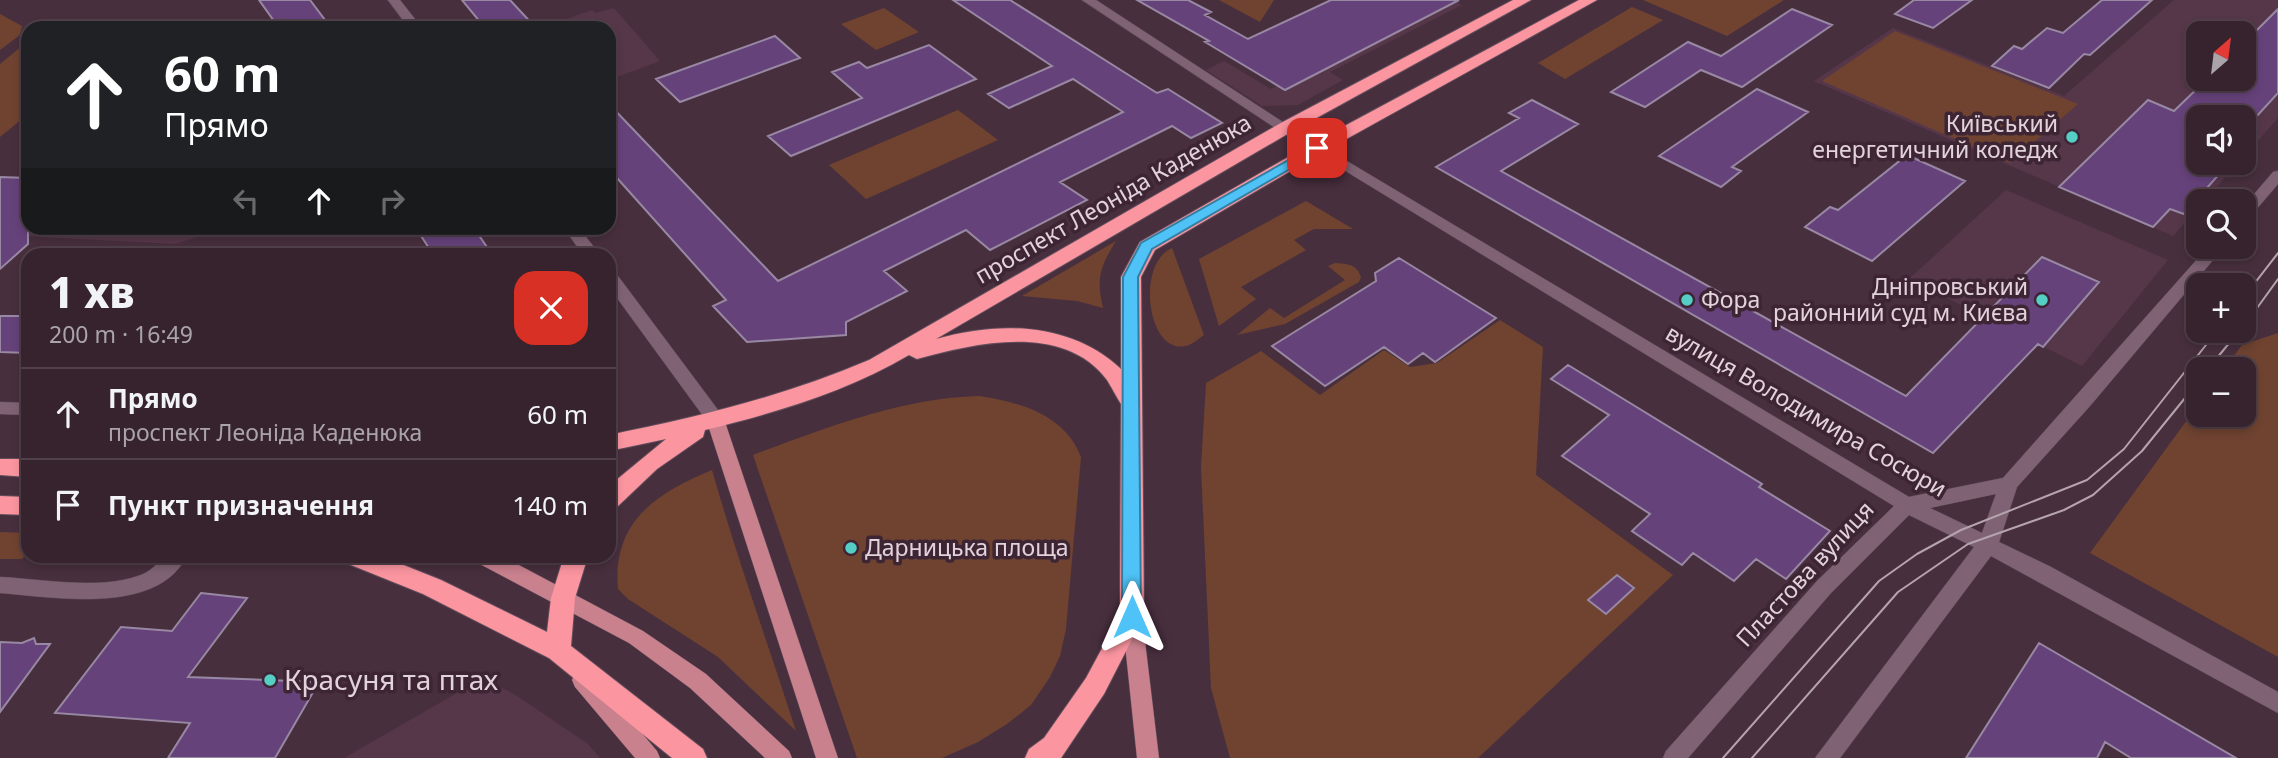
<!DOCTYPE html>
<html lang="uk">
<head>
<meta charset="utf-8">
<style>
	:root { --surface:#36232e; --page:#412f3a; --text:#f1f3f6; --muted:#aaa4aa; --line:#50404a }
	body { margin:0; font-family:"Noto Sans",sans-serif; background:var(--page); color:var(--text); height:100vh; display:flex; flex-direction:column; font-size:26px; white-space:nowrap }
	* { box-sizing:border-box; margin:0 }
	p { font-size:23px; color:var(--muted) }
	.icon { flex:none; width:38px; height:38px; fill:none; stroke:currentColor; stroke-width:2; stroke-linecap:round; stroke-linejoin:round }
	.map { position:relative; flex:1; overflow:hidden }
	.sheet { position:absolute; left:21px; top:248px; width:595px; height:315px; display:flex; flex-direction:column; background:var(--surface); border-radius:21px; box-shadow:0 4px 10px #0003,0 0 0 2px var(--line) }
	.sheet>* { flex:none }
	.guide { position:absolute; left:21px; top:21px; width:595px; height:214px; border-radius:21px; box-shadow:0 4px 10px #0003,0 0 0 2px var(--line); background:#202124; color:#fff; overflow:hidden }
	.needle { width:46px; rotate:28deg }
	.buttons { position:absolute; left:2186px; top:21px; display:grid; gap:14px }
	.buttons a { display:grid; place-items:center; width:70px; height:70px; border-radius:14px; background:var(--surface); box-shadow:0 4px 10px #0003,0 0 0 2px var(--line); font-size:35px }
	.pin { position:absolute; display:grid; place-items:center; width:60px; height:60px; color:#fff; margin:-30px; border-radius:14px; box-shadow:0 4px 10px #0006 }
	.me { position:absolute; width:77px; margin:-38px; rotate:0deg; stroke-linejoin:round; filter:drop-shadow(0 0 5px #0008) }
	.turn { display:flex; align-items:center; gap:24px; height:147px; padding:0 28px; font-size:32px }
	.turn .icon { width:91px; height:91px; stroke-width:2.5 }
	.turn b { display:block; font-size:49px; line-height:60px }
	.lanes { display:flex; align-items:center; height:66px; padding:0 28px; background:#0003; justify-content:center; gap:35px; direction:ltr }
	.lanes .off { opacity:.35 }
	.round { display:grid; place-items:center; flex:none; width:74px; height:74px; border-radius:21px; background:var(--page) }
	.head { display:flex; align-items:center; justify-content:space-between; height:119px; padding:0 28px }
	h1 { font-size:42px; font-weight:800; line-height:52px }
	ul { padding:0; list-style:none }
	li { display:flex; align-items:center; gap:21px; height:91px; padding:0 28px; border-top:2px solid var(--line) }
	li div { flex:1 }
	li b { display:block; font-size:26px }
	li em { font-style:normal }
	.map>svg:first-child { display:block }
	.built { fill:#56374a; fill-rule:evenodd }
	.green { fill:#6f4330 }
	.building { fill:#66427b; stroke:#9888a3; stroke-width:2 }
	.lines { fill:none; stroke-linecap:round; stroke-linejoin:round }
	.street-casing { stroke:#634e5c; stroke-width:1 }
	.secondary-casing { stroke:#634e5c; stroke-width:1 }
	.primary-casing { stroke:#634e5c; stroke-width:1 }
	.highway-casing { stroke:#634e5c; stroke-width:2 }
	.street { fill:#7f6374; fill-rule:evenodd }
	.secondary { fill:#7f6374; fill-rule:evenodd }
	.primary { fill:#c9818e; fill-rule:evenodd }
	.highway { fill:#fb95a0; fill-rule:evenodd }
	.tram { stroke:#b5a3ad; stroke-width:2 }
	.route { fill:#4fc3f7; stroke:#337fa1; stroke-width:2 }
	.poi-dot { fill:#55cec5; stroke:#3d2534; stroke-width:2.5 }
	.labels { text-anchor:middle; stroke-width:7; stroke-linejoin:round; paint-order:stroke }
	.poi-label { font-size:23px; fill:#e2d2db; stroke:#3d2534; text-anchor:end }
	.street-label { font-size:23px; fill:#e2d2db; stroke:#3d2534 }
	.near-poi-label { font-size:28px; fill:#e2d2db; stroke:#3d2534; text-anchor:start }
</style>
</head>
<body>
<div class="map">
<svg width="2278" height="758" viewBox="0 0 2278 758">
	<rect width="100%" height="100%" fill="#482f3e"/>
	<path class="built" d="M 1443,0 L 1453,0 L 1462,5 L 1330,72 L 1343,80 L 1298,105 L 1262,106 L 1206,70 L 1224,61 L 1271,89 Z
		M 2174,0 L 2278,0 L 2278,118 L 2244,157 L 2244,117 L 2198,117 L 2198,163 L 2238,163 L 2204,201 L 2198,201 L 2198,208 L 2173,236 L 1814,81 L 1893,28 L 2064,96 ZM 2198,33 L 2244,33 L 2244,79 L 2198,79 Z
		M 614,8 L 660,61 L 609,80 L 609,28 L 541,28 L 592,10 L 595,13 Z
		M 2006,190 L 2168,260 L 2082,366 L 1909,279 Z
		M 28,228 L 224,228 L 175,244 L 2,235 Z
		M 483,678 L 514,694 L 587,743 L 600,758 L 344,758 Z"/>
	<path class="green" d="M 1219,0 L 1274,0 L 1260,22 Z
		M 1643,0 L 1784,0 L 1727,36 Z
		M 1632,7 L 1663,20 L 1565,79 L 1538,63 Z
		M 884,8 L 919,32 L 876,50 L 841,24 Z
		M 0,14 L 22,26 L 20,35 L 0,50 Z
		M 1895,31 L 2078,104 L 2010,163 L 1822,81 Z
		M 28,41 L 28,114 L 0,137 L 0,64 Z
		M 958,110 L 998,140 L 866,199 L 829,165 Z
		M 1306,201 L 1353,229 L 1314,229 L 1294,240 L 1306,250 L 1241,287 L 1256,299 L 1219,326 L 1199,259 Z
		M 1116,241 C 1100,267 1096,278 1103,308 L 1077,301 L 1022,296 Z
		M 1172,248 L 1204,335 C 1198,339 1192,345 1185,346 C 1148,355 1135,264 1172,248 Z
		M 1335,263 C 1347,264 1357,264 1361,277 L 1359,282 L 1285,324 L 1237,335 L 1270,308 L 1284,318 L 1345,280 L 1328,266 Z
		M 1500,320 L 1543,347 L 1536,475 L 1673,575 L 1478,758 L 1230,758 L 1211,688 L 1201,467 L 1206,383 L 1261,351 L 1320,395 L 1384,350 L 1410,367 L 1437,363 Z
		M 2278,333 L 2278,657 L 2090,553 L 2198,405 L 2198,415 L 2244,415 L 2244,369 L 2224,369 L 2242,345 Z
		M 979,396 C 1020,402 1065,415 1081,457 L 1066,629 L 1060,656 L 1050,677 L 1031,705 L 1007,724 L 978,742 L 942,758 L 857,758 L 753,455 C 825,428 902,398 979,396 Z
		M 712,470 C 737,558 768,644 796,731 L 718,657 L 628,599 L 618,589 C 612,522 656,493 712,470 Z
		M 0,532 L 28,533 L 28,552 L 22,559 L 0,559 Z"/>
	<path class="building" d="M 259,0 L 310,0 L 331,28 L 279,28 Z
		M 462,0 L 510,0 L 536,28 L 485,28 Z
		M 953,0 L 1010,0 L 1157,93 L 1168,89 L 1222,123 L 1191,138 L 1172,126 L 1060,182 L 1087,200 L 990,250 L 966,230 L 884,271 L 907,291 L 846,322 L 846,335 L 747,342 L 713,306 L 726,300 L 609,169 L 609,104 L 778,281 L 1123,112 L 1073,79 L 1009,108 L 988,94 L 1052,66 Z
		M 1137,0 L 1188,0 L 1211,12 L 1205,15 L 1248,39 L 1331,0 L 1459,0 L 1285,90 L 1205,42 L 1209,41 Z
		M 1914,0 L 1972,0 L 1933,28 L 1895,14 Z
		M 2102,0 L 2152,0 L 2090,55 L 2084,54 L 2049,88 L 1992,66 L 2014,46 L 2022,49 L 2047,28 L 2063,33 Z
		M 1792,9 L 1832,25 L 1742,87 L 1701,70 L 1645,107 L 1611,92 L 1688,42 L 1721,56 Z
		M 2278,9 L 2278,93 L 2256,117 L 2198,117 L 2198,163 L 2229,163 L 2184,214 L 2170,209 L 2153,227 L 2059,187 L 2148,100 L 2174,111 L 2207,79 L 2244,79 L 2244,43 Z
		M 775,36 L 800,58 L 680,102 L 656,79 Z
		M 929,45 L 976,79 L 791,156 L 768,136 L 862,98 L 832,72 L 859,62 L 867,68 Z
		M 1757,89 L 1808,112 L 1732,167 L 1741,171 L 1721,187 L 1659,156 Z
		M 1532,100 L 1578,124 L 1501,171 L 1906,396 L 2042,257 L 2099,282 L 2043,347 L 2038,344 L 1933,453 L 1436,167 L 1519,118 L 1509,113 Z
		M 1907,155 L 1965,181 L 1872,261 L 1805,227 L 1830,207 L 1838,210 Z
		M 0,177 L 28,178 L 28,244 L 0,269 Z
		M 416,228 L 474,228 L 493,256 L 434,256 Z
		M 1399,258 L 1496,318 L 1435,362 L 1423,353 L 1408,364 L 1384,347 L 1325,386 L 1272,346 L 1376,281 L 1375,273 Z
		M 0,316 L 28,316 L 28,353 L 0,352 Z
		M 1568,365 L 1762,484 L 1759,487 L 1830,531 L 1786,579 L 1756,559 L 1734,581 L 1693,553 L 1682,565 L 1632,531 L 1650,514 L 1562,456 L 1609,415 L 1551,379 Z
		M 1617,575 L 1634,588 L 1606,614 L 1588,600 Z
		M 201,593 L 247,598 L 188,677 L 319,682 L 275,758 L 168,758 L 190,723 L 55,713 L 121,627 L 172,631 Z
		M 34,638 L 36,644 L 50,644 L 0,712 L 0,642 L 22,643 Z
		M 2039,643 L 2236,758 L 2131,758 L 2105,742 L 2097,758 L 1966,758 Z"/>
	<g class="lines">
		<g class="street-casing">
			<path id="street" d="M 1285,124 L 1909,497 L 2003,478 L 2208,247 L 2224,247 L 2090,406 L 2017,487 L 1999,542 L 2051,567 L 2278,692 L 2278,713 L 1991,556 L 1840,758 L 1815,758 L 1974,547 L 1909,515 L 1831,593 L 1688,758 L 1663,758 L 1666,751 L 1817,581 L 1894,506 L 1280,131 L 1280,125 ZM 1996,494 L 1982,533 L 1930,508 Z
				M 2278,171 L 2278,184 L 2249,218 L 2244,220 L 2244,206 L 2273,172 Z
				M 0,402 L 28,403 L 28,415 L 0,414 Z
				M 165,556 L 187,556 C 156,616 55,597 0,593 L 0,577 C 41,579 99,590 138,576 C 149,573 157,564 165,556 Z"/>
		</g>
		<g class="secondary-casing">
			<path id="secondary" d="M 388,0 L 400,0 L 422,28 L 409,28 Z
				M 1082,0 L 1096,0 L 1292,128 L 1285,132 L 1280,131 Z
				M 564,228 L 579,228 L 601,256 L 584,256 Z
				M 609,271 L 615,272 L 721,414 L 724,419 L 721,424 L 709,424 L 609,287 Z"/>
		</g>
		<g class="primary-casing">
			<path id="primary" d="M 715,412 L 721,414 L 724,419 L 838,758 L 816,758 L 706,419 L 709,414 Z
				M 473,556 L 502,556 L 643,631 L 706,674 L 789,751 L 792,758 L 765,758 L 690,688 L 629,643 L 476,562 Z
				M 1132,607 L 1139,610 L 1142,616 L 1159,758 L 1137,758 L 1122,616 L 1125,610 Z
				M 583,671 L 591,673 L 657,751 L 660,758 L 635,758 L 575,687 L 572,680 L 575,673 Z"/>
		</g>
		<g class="highway-casing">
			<path id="highway" d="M 1513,0 L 1531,0 L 1291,132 L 936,339 C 999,321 1071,322 1121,369 L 1121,277 L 1140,242 L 1311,144 L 1579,0 L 1597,0 L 1323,152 L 1155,250 L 1141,277 L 1144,616 L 1104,694 L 1061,758 L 1025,758 L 1029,749 L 1044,738 L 1086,678 L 1120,615 L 1121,404 C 1116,396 1112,388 1107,380 C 1064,322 975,343 917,359 L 909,355 C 846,392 775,413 705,430 L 703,437 L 657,469 L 617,507 L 609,510 L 609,486 L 666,439 L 609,451 L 609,435 C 698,417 785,396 869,360 L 1279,124 Z
				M 0,459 L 28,459 L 28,477 L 0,475 Z
				M 0,496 L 28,497 L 28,515 L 0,514 Z
				M 342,556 L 381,556 L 441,580 L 547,632 L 551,598 L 564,556 L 588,556 L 575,598 L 571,646 L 703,749 L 707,758 L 672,758 L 549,658 L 423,594 L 346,563 Z"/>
		</g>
		<use href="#street" class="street"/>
		<use href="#secondary" class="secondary"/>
		<use href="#primary" class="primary"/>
		<use href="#highway" class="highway"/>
		<path class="tram" d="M 2244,297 L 2278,253
			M 2244,326 L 2278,279
			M 2208,369 L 2239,331
			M 1723,758 L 1879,581 L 1917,554 L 1961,530 L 2087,480 L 2124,449 L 2217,331
			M 1752,758 L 1898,592 L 1968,544 L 2064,510 L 2093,495 L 2142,451 L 2198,382"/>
	</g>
	<path class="route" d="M 1317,144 L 1323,148 L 1321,151 L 1152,249 L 1138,277 L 1141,617 L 1138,622 L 1132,624 L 1125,622 L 1122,617 L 1123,277 L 1141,243 Z"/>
	<g class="poi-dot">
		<circle cx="2072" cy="137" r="7"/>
		<circle cx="1687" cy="300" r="7"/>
		<circle cx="2042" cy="300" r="7"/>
		<circle cx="851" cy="548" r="7"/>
		<circle cx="270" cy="680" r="7"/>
	</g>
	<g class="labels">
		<g class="poi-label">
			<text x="2058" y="132">Київський<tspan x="2058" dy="26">енергетичний коледж</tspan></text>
			<text x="2028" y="295">Дніпровський<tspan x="2028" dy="26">районний суд м. Києва</tspan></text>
			<text x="1701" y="308" text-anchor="start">Фора</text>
			<text x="865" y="556" text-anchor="start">Дарницька площа</text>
		</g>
		<g class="street-label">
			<text transform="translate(1113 199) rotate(-30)" y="8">проспект Леоніда Каденюка</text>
			<text transform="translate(1806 411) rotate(30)" y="8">вулиця Володимира Сосюри</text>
			<text transform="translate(1805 574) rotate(-47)" y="8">Пластова вулиця</text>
		</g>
		<g class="near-poi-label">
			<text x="284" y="690">Красуня та птах</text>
		</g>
	</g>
</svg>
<div class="buttons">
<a><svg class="needle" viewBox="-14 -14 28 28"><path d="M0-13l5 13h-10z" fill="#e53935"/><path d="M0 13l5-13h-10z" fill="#aaa4aa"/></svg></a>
<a><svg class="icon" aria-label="sound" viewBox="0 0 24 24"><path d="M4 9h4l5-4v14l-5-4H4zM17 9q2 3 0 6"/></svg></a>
<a><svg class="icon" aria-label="search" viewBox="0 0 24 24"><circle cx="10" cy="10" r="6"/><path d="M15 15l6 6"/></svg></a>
<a>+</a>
<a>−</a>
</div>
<div class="pin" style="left:1317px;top:148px;background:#d93025"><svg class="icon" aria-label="arrive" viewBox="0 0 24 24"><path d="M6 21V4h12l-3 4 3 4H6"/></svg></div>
<svg class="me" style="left:1132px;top:617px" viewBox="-20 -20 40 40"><path d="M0-17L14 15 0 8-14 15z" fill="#4fc3f7" stroke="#fff" stroke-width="4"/></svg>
<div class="guide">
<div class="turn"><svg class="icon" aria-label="ahead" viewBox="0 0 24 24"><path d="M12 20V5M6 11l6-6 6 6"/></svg><div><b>60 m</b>Прямо</div></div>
<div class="lanes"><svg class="icon off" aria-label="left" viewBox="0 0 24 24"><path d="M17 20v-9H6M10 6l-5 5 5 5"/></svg><svg class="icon" aria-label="ahead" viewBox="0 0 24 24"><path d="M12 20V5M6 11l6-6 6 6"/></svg><svg class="icon off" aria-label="right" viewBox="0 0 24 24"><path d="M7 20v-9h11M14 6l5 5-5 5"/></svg></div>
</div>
<section class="sheet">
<div class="head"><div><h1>1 хв</h1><p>200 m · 16:49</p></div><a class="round" style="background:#d93025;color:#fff"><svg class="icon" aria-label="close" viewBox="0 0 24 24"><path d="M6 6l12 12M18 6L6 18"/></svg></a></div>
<ul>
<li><svg class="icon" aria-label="ahead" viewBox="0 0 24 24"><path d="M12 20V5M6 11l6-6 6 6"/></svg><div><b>Прямо</b><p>проспект Леоніда Каденюка</p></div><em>60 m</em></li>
<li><svg class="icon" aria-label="arrive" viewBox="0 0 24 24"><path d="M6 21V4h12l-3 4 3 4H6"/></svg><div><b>Пункт призначення</b></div><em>140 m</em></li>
</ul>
</section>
</div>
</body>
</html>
